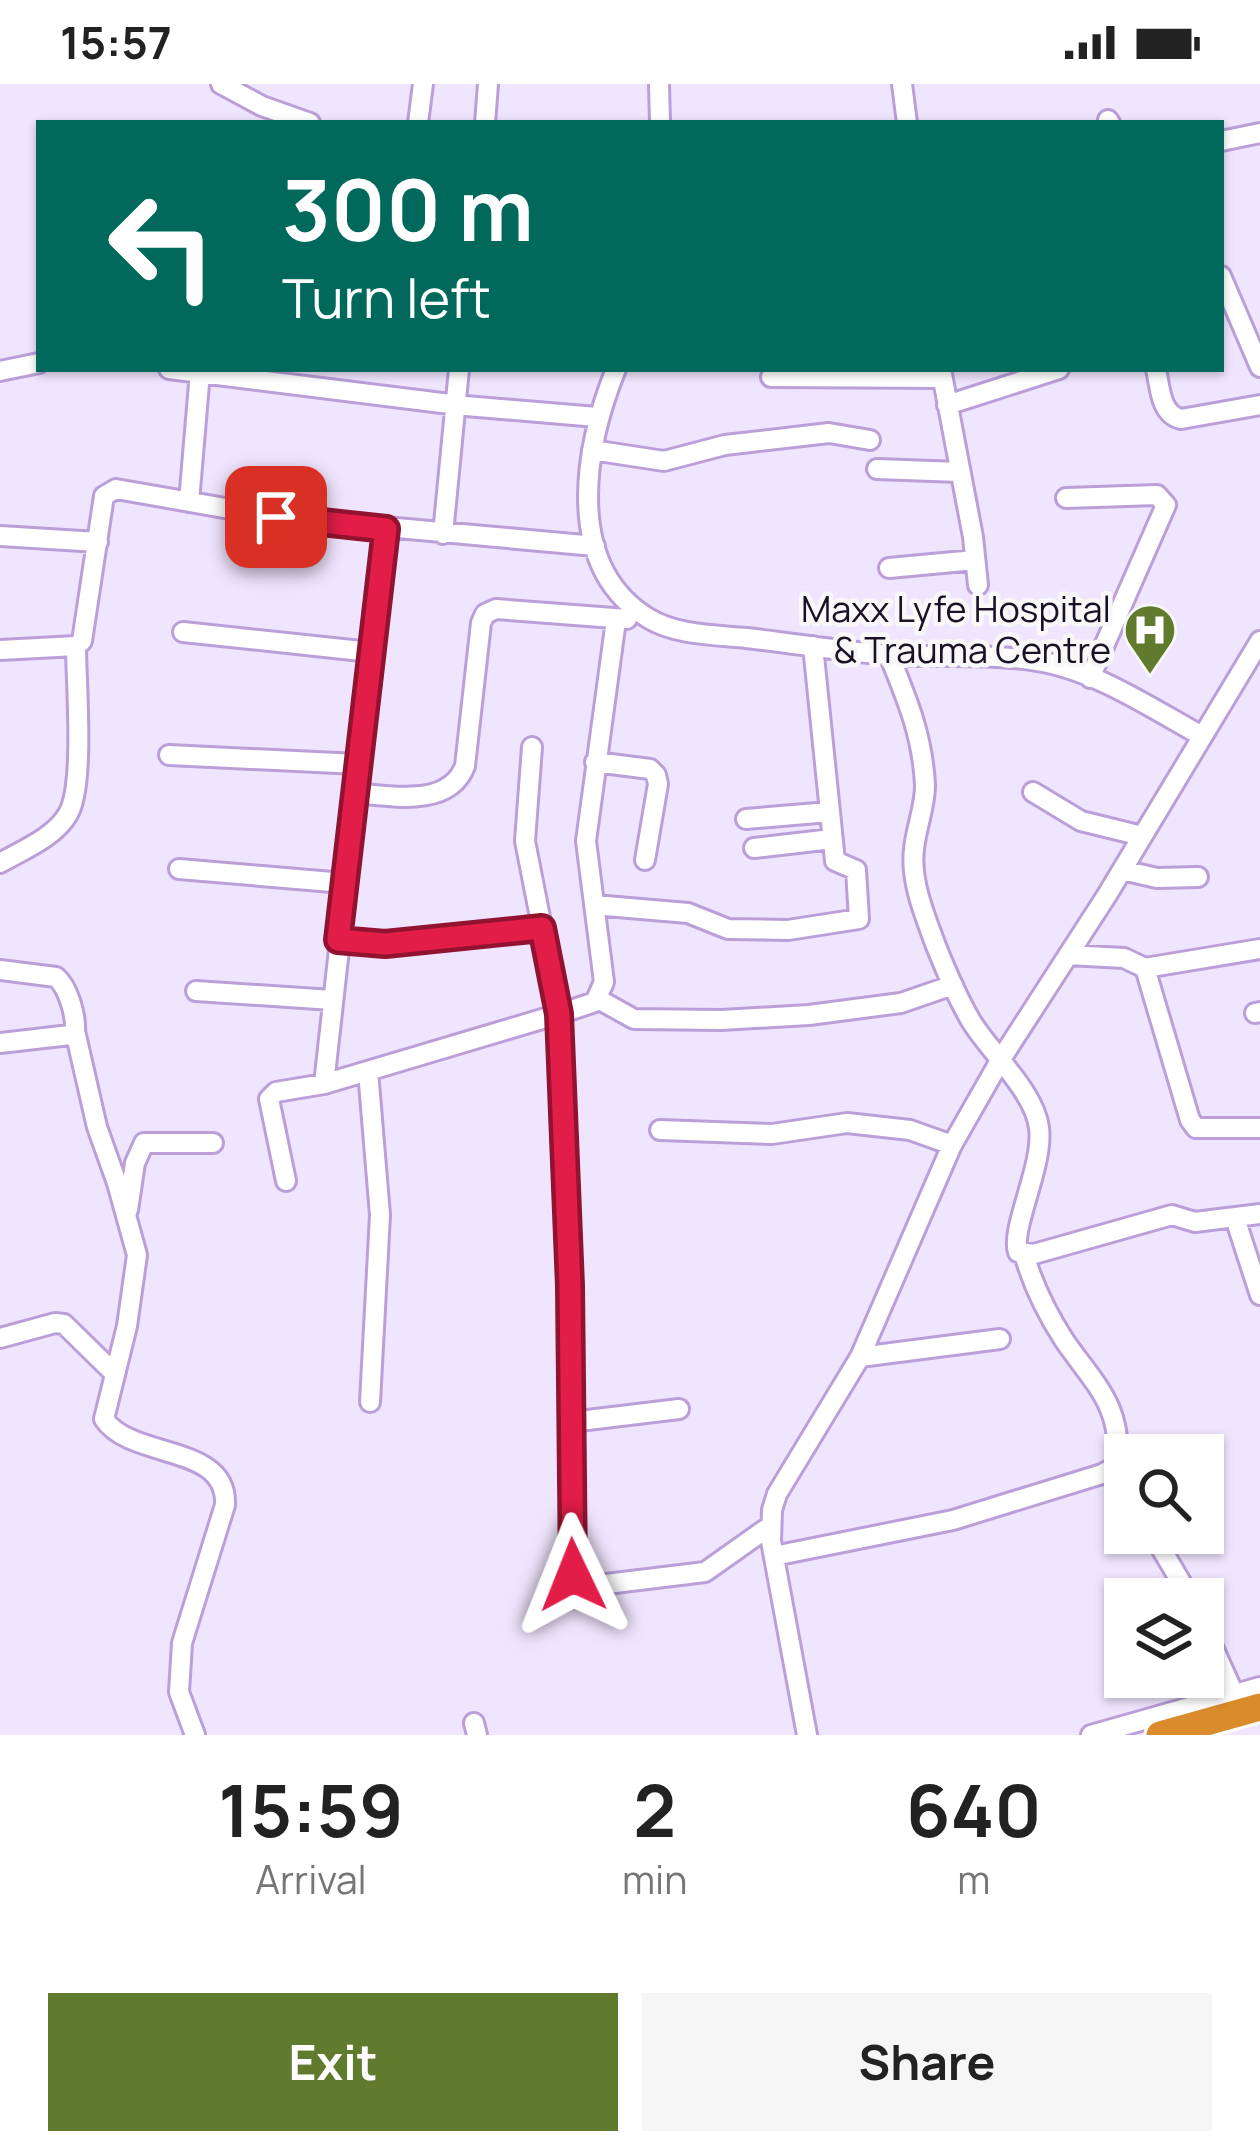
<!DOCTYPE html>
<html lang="en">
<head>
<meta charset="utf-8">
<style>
	:root { --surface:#fff; --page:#f6f6f6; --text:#222; --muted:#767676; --accent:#607b2e }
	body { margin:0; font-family:Manrope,sans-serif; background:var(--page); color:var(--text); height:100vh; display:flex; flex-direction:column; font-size:45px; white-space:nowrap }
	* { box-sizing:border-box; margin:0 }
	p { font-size:39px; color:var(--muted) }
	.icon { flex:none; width:66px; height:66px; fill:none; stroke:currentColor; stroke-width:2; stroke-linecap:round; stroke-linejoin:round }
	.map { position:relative; height:1651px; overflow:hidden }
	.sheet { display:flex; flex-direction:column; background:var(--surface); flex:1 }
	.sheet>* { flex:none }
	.top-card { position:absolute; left:36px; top:36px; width:1188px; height:252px; border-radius:0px; box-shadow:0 3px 9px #0004; background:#00695c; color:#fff; overflow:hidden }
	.tools { position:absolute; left:1104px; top:1350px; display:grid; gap:24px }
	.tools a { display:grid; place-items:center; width:120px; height:120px; border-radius:0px; background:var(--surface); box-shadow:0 3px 9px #0004; font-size:60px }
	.pin { position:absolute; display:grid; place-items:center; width:102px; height:102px; color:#fff; margin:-51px; border-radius:24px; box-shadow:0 6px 18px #0006 }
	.me { position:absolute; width:132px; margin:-66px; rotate:358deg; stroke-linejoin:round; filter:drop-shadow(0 0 9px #0008) }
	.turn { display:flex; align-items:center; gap:42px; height:252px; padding:0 48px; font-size:54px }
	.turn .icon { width:156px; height:156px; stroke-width:2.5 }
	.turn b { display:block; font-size:84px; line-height:102px }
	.eta { display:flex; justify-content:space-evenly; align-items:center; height:204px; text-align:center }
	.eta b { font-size:72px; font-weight:700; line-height:84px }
	.cta { display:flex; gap:24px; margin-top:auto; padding:24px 48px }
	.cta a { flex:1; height:138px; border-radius:0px; background:var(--accent); color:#fff; font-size:48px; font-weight:700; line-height:138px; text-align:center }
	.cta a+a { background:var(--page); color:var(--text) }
	.status { display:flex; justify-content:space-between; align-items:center; height:84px; padding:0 60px; background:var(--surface); direction:ltr }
	.status svg { height:33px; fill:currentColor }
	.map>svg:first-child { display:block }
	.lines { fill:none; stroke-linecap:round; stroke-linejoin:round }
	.minor-casing { stroke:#ba9fd9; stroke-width:24 }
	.highway-casing { stroke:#fff; stroke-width:33 }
	.minor { stroke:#fff; stroke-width:18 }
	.highway { stroke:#da8b2c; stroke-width:27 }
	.route-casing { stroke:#92132f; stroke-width:30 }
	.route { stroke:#e11d48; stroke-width:21 }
	.labels { text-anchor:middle; stroke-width:9; stroke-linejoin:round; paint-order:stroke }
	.poi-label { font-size:36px; fill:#1b1126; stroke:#f8f8f8; text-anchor:end }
</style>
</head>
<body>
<div class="status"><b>15:57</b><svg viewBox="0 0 49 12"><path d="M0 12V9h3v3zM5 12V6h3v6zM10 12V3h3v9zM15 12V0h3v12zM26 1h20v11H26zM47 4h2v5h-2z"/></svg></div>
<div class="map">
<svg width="1260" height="1651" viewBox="0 0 1260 1651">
	<rect width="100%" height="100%" fill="#f0e5fe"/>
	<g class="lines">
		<g class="minor-casing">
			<path id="minor" d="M 221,0 L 262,22 L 310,39
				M 659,0 L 660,39
				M 902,0 L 907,39
				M 1108,36 L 1110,39
				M 418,39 L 423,0
				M 485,39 L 488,0
				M 1221,57 L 1260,49
				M 1221,192 L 1260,283
				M 169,285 L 466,322 L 597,333
				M 616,285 C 585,362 562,481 648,534 C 675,551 715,551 746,554 C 794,559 843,568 891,571 C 940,574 988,569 1037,577 C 1095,586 1151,624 1202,652
				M 941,285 L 973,453 L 978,501
				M 1156,285 C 1160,303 1160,330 1181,335 L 1260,321
				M 0,287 L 39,279
				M 771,293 L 942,294
				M 947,321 L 1059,285
				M 592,366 L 664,377 L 725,361 L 829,349 L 870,356
				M 877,385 L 960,388
				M 1066,414 L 1157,411 L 1166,421 L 1090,594
				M 189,418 L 200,288
				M 443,450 L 459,285
				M 0,452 L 98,458
				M 889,484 L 975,476
				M 183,548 L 371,568
				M 0,566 L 76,562 L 82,557 L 104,412 L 116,405 L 276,433 L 595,462
				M 889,571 C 907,615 923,653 925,702 C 925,723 916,744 914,765 C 910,797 925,832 936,862 C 946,887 957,913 971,937 C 989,967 1035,1008 1039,1044 C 1044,1081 1010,1145 1018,1168 L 1034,1170 L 1172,1131 L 1195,1138 L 1260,1130
				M 532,663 L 525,757 L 559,930 L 570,1202 L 573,1491 L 579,1501 L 590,1502 L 705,1488 L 770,1442
				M 169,671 L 358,680
				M 595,678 L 650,685 L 656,691 L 658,700 L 645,776
				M 1033,708 L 1081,737 L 1142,752
				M 355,709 C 391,712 449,724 465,682 L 481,539 L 485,530 L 496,525 L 627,535
				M 746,735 L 829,728
				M 754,764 L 832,755
				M 0,779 C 23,766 55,753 68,730 C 85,702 76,598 76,562
				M 179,785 L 344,799
				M 1122,786 L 1157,794 L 1198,793
				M 594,821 L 688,829 L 728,845 L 788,846 L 859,835 L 856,786 L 835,777 L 813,562
				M 338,856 L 385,860 L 542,845
				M 1068,871 L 1124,874 L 1145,884 L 1190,1036 L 1196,1044 L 1260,1044
				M 1145,884 L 1260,865
				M 0,886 L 56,893 C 68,903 76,931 75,947 L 70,951 L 0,959
				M 196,907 L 332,916
				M 598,915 L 634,935 L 721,936 L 809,931 L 901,919 L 953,901
				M 1255,929 L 1260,928
				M 75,947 L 97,1043 L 117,1099 L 137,1171 L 127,1242 L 104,1335 C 131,1376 228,1359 225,1421 L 182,1559 L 179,1608 L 195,1651
				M 368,987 L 380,1131 L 370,1318
				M 324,1000 L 386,444
				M 660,1046 L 772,1050 L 847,1039 L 910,1046 L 952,1061
				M 286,1097 L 269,1015 L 276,1008 L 324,1000 L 559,930 L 595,918 L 604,898 L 586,757 L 616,536
				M 128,1126 L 135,1079 L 144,1059 L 213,1059
				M 1235,1134 L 1260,1211
				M 0,1254 L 55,1239 L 64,1240 L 114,1289
				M 860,1273 L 1000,1255
				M 571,1338 L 679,1325
				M 1113,1386 L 1125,1412
				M 1152,1449 L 1191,1515
				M 774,1472 L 953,1436 L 1102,1390 L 1117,1382 C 1123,1322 1095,1301 1064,1256 C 1046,1228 1033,1202 1024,1170
				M 1203,1541 L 1234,1610
				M 474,1639 L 477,1651
				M 807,1651 L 771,1457 L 772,1426 L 777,1410 L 860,1273 L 952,1061 L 1001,975 L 1107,811 L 1260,557
				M 1091,1651 L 1260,1603"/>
		</g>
		<g class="highway-casing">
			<path id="highway" d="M 1160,1651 L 1260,1623"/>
		</g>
		<use href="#minor" class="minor"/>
		<use href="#highway" class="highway"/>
	</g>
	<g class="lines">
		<g class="route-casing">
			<path id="route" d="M 276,433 L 386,445 L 338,856 L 385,860 L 542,844 L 559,930 L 570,1202 L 573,1491"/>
		</g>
		<use href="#route" class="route"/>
	</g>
	<defs>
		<g id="hospital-pin" transform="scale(2.7)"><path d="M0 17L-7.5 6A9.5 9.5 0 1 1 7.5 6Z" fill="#607b2e" stroke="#f8f8f8"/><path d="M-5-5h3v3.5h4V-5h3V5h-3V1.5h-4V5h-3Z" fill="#fff"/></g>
	</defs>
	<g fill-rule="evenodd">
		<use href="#hospital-pin" x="1150" y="546"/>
	</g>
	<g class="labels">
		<g class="poi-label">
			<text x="1111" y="538">Maxx Lyfe Hospital<tspan x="1111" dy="41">&amp; Trauma Centre</tspan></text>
		</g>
	</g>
</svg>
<div class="tools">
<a><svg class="icon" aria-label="search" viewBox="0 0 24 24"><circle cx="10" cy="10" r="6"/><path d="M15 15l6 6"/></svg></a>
<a><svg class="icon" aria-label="layers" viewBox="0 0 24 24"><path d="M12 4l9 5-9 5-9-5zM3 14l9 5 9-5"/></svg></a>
</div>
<div class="pin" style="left:276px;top:433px;background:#d93025"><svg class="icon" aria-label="arrive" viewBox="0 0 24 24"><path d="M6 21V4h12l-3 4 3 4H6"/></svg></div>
<svg class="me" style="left:573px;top:1491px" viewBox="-20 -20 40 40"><path d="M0-17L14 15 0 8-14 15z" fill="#e11d48" stroke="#fff" stroke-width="4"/></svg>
<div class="top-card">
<div class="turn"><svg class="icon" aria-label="left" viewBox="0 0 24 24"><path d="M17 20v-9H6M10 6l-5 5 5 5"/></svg><div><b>300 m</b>Turn left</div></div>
</div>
</div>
<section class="sheet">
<div class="eta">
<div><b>15:59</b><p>Arrival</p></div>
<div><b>2</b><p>min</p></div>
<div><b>640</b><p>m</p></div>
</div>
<div class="cta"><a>Exit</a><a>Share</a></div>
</section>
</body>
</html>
